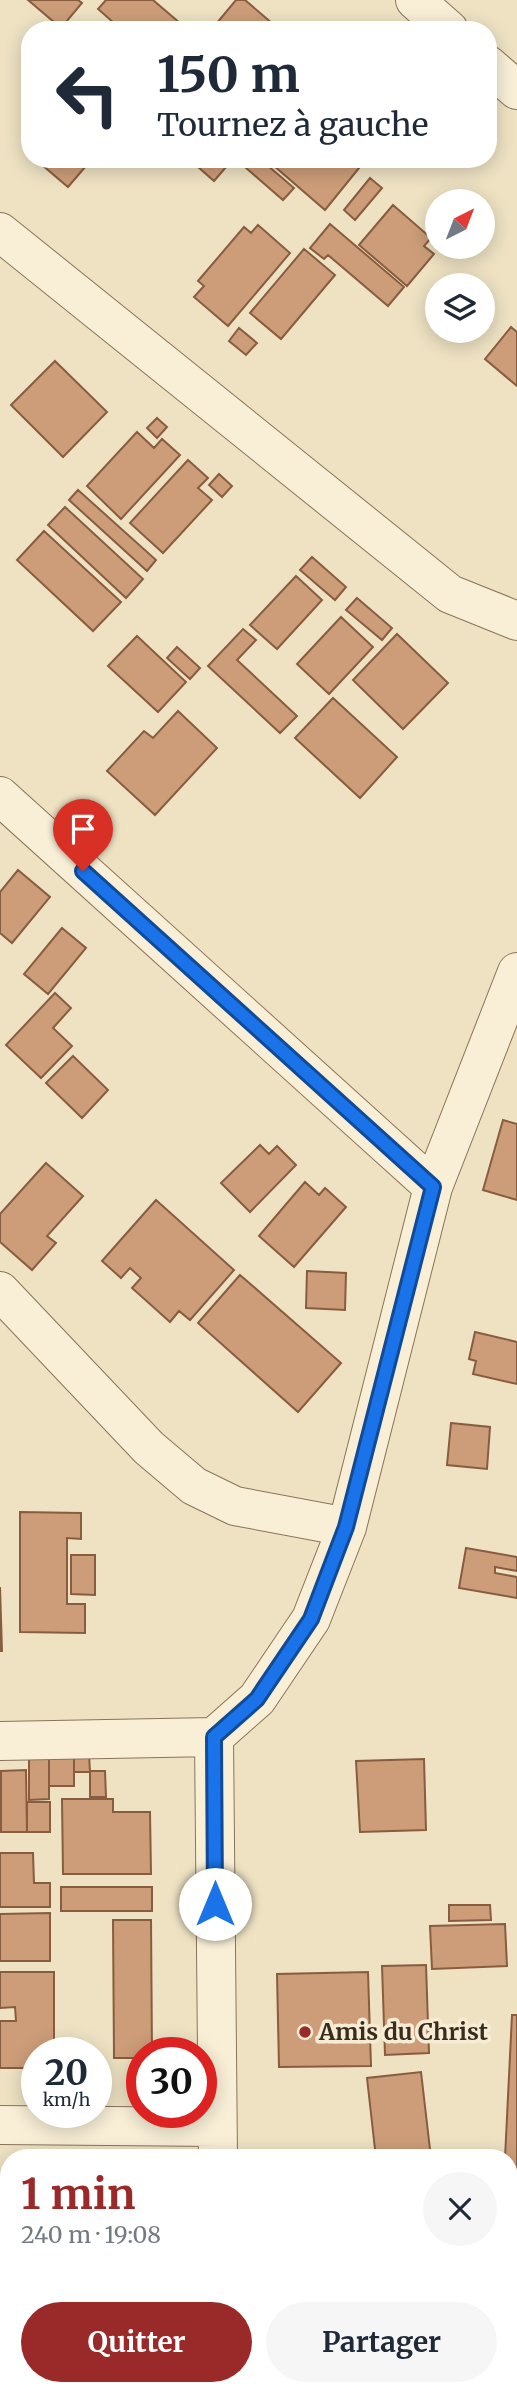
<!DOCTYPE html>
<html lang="fr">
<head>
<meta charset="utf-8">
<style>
	:root { --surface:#fff; --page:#f6f6f7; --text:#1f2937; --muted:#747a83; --accent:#992a29 }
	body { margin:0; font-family:Merriweather,serif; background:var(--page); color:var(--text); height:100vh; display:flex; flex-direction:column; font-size:26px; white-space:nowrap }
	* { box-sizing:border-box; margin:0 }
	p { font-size:23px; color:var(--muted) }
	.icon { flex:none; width:38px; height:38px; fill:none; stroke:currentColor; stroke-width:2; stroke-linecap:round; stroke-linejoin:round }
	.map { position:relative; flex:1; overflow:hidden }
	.drawer { position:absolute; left:0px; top:2149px; width:518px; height:247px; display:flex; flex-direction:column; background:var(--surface); border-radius:28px 28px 0 0; box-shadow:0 4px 18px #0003 }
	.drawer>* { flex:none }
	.guide { position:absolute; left:21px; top:21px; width:476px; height:147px; border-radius:28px; box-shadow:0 4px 18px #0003; background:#fff; color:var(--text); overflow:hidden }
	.needle { width:46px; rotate:42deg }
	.controls { position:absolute; left:425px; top:189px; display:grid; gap:14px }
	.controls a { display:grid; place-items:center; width:70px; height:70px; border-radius:50%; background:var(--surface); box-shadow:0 4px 18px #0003; font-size:35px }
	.speed { position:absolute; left:21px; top:2037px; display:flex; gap:14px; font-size:35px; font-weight:700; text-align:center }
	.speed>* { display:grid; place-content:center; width:91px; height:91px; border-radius:50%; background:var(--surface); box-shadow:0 4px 18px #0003; line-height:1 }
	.speed small { font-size:18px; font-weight:400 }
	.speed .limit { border:10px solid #d22; background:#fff; color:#111 }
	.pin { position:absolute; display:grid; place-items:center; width:60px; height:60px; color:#fff; margin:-72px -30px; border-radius:50% 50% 50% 0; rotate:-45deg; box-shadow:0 0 7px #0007 }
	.pin .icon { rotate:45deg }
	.me { position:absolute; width:77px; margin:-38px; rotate:0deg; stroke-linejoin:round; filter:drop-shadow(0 0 5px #0008) }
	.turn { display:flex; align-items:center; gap:24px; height:147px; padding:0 21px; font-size:32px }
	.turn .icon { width:91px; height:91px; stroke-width:2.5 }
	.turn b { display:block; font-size:49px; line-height:60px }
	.round { display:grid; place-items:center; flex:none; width:74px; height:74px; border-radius:37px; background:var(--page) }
	.summary { display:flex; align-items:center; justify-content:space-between; height:119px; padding:0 21px }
	h1 { font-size:42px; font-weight:700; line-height:52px; color:var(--accent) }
	.primary-button { display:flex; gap:14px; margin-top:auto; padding:14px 21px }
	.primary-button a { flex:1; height:80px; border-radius:42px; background:var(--accent); color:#fff; font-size:28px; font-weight:700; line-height:80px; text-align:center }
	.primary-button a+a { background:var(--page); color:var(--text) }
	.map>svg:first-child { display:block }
	.building { fill:#cd9d79; stroke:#885d3f; stroke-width:2 }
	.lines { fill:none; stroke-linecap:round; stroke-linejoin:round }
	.minor-casing { stroke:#89745a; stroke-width:40 }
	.minor { stroke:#f9efd7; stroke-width:38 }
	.route-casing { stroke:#114b97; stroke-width:18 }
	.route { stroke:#1a73e8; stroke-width:12 }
	.poi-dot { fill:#992a29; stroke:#f6ecd3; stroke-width:2.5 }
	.labels { text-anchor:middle; stroke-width:7; stroke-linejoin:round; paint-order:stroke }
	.poi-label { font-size:23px; font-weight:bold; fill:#392b1e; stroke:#f6ecd3; text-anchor:start }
</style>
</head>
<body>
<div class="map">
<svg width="517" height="2395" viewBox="0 0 517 2395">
	<rect width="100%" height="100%" fill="#eee2c3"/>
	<path class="building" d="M 28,0 L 78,0 L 82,3 L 61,28 Z
		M 106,0 L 153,0 L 188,30 L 122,30 L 98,9 Z
		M 236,0 L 245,0 L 280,30 L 211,30 Z
		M 35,159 L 92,159 L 68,187 Z
		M 189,159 L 233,159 L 214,181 Z
		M 240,159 L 260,159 L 294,188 L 283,200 L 238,161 Z
		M 266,159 L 349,159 L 359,168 L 325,210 Z
		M 370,178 L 382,188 L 355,220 L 344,210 Z
		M 393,205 L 431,238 L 424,246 L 434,254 L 407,286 L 359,245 Z
		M 330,224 L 404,287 L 388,306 L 328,255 L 324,259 L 310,248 Z
		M 258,225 L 290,253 L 228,326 L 194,297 L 204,286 L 198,281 L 244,227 L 251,233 Z
		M 304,249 L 335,275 L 281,339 L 250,313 Z
		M 511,327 L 517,332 L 517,386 L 485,359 Z
		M 239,328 L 257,343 L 246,355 L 229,341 Z
		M 55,361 L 107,412 L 63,457 L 11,405 Z
		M 157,418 L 167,427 L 157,438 L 147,428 Z
		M 137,432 L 154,448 L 162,439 L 180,455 L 121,519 L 87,486 Z
		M 188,460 L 208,478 L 198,488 L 212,500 L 163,553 L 130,523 Z
		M 219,474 L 232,486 L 222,497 L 209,485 Z
		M 78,490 L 156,560 L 147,571 L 69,500 Z
		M 65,507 L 143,579 L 126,598 L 48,525 Z
		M 44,531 L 121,602 L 93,631 L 17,560 Z
		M 312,557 L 346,587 L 335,600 L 300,570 Z
		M 296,576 L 322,600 L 277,649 L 250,625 Z
		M 357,598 L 392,628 L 382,640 L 346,610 Z
		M 341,617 L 373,647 L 329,694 L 297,664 Z
		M 243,629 L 256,640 L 237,660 L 297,716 L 280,733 L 208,666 Z
		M 397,634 L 448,683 L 403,729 L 353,680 Z
		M 137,636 L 186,682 L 158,712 L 108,666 Z
		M 177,647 L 200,668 L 190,679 L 167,658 Z
		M 333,698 L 397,757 L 360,798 L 295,738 Z
		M 178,711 L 217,748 L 155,815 L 107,771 L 144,731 L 153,738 Z
		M 18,870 L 50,897 L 12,943 L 0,933 L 0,892 Z
		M 62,928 L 86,948 L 48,994 L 24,974 Z
		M 55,993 L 71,1008 L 53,1028 L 72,1046 L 41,1078 L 6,1045 Z
		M 73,1056 L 108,1090 L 82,1118 L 46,1083 Z
		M 503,1120 L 517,1124 L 517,1200 L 483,1190 Z
		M 260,1145 L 269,1154 L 277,1146 L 296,1165 L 250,1212 L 221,1183 Z
		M 46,1163 L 83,1196 L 47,1236 L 56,1243 L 32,1270 L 0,1242 L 0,1214 Z
		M 305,1182 L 319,1195 L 325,1188 L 346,1207 L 294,1267 L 259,1236 Z
		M 156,1200 L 234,1270 L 190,1320 L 179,1311 L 170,1322 L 132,1288 L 141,1278 L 130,1268 L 121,1278 L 102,1261 Z
		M 307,1271 L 346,1273 L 345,1310 L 306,1308 Z
		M 240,1275 L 341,1363 L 298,1412 L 198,1323 Z
		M 475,1332 L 517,1342 L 517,1384 L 473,1374 L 476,1361 L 469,1359 Z
		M 451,1423 L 490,1427 L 487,1469 L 447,1465 Z
		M 20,1512 L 81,1513 L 81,1539 L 67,1538 L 67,1604 L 85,1604 L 85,1633 L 20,1632 Z
		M 466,1548 L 517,1557 L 517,1571 L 495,1567 L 495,1573 L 517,1577 L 517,1598 L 459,1588 Z
		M 71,1555 L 95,1555 L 95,1595 L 71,1594 Z
		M 0,1587 L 2,1651 L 0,1651 Z
		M 29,1754 L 49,1754 L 49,1799 L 29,1800 Z
		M 49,1754 L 74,1754 L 74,1786 L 49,1786 Z
		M 74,1754 L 89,1754 L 90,1772 L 74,1772 Z
		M 424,1759 L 426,1830 L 360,1832 L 356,1761 Z
		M 26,1770 L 27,1832 L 1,1832 L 1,1771 Z
		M 90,1771 L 105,1771 L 106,1797 L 90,1797 Z
		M 62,1799 L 113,1799 L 113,1812 L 150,1812 L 151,1874 L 63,1874 Z
		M 27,1802 L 50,1802 L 50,1832 L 27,1832 Z
		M 0,1853 L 33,1853 L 34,1883 L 50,1883 L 50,1907 L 0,1907 Z
		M 61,1887 L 152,1887 L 152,1911 L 61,1911 Z
		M 449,1905 L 490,1905 L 491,1920 L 449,1921 Z
		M 50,1913 L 50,1961 L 0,1961 L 0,1914 Z
		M 113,1920 L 151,1920 L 152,2053 L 142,2053 L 142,2058 L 114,2058 Z
		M 505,1924 L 507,1966 L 432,1969 L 430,1926 Z
		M 426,1965 L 429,2053 L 385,2055 L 382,1966 Z
		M 0,1972 L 54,1972 L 54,2053 L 37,2053 L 37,2068 L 0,2068 L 0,2021 L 16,2021 L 15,2007 L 0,2008 Z
		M 368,1972 L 371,2066 L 279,2067 L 277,1974 Z
		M 512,2015 L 517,2015 L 517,2173 L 509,2172 L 509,2158 L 505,2158 Z
		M 421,2072 L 431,2158 L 376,2158 L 367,2078 Z
		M 509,2379 L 517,2379 L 517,2395 L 491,2395 L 491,2387 L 509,2387 Z
		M 71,2387 L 72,2395 L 26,2395 L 26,2388 Z
		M 445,2387 L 487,2387 L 487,2395 L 445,2395 Z
		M 422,2389 L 422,2395 L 310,2395 L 310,2392 Z"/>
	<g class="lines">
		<g class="minor-casing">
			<path id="minor" d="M 415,0 L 449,30
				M 488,65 L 517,90
				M 0,232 L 450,594 L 517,621
				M 0,796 L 433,1187
				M 0,1291 L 149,1448 L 194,1486 L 235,1506 L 347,1527
				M 214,1737 L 218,2158
				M 0,1741 L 214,1737 L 257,1699 L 311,1619 L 347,1527 L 433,1187 L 517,972
				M 0,2125 L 217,2127
				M 229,2387 L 229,2395"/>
		</g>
		<use href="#minor" class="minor"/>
	</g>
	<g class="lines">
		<g class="route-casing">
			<path id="route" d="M 83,871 L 433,1187 L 346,1527 L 311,1619 L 257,1699 L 214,1737 L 215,1904"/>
		</g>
		<use href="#route" class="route"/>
	</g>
	<circle class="poi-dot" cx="305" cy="2032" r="7"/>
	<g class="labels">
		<g class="poi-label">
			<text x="319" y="2040">Amis du Christ</text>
		</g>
	</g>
</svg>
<div class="controls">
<a><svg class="needle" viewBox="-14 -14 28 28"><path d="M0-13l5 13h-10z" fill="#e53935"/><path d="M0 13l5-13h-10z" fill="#747a83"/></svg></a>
<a><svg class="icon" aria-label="layers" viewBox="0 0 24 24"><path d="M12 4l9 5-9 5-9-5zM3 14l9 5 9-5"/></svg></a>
</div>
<div class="speed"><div>20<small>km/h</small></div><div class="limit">30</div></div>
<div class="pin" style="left:83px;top:871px;background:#d93025"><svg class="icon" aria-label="arrive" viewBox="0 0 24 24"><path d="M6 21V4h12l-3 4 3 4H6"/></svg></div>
<svg class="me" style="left:215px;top:1904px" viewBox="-20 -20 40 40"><circle r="19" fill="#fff"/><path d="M0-13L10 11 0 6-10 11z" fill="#1a73e8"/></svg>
<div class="guide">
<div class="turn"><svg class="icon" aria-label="left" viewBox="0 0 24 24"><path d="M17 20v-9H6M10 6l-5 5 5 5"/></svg><div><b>150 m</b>Tournez à gauche</div></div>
</div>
<section class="drawer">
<div class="summary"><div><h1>1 min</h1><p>240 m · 19:08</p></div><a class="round"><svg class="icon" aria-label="close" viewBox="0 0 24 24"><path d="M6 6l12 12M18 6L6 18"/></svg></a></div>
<div class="primary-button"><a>Quitter</a><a>Partager</a></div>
</section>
</div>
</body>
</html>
